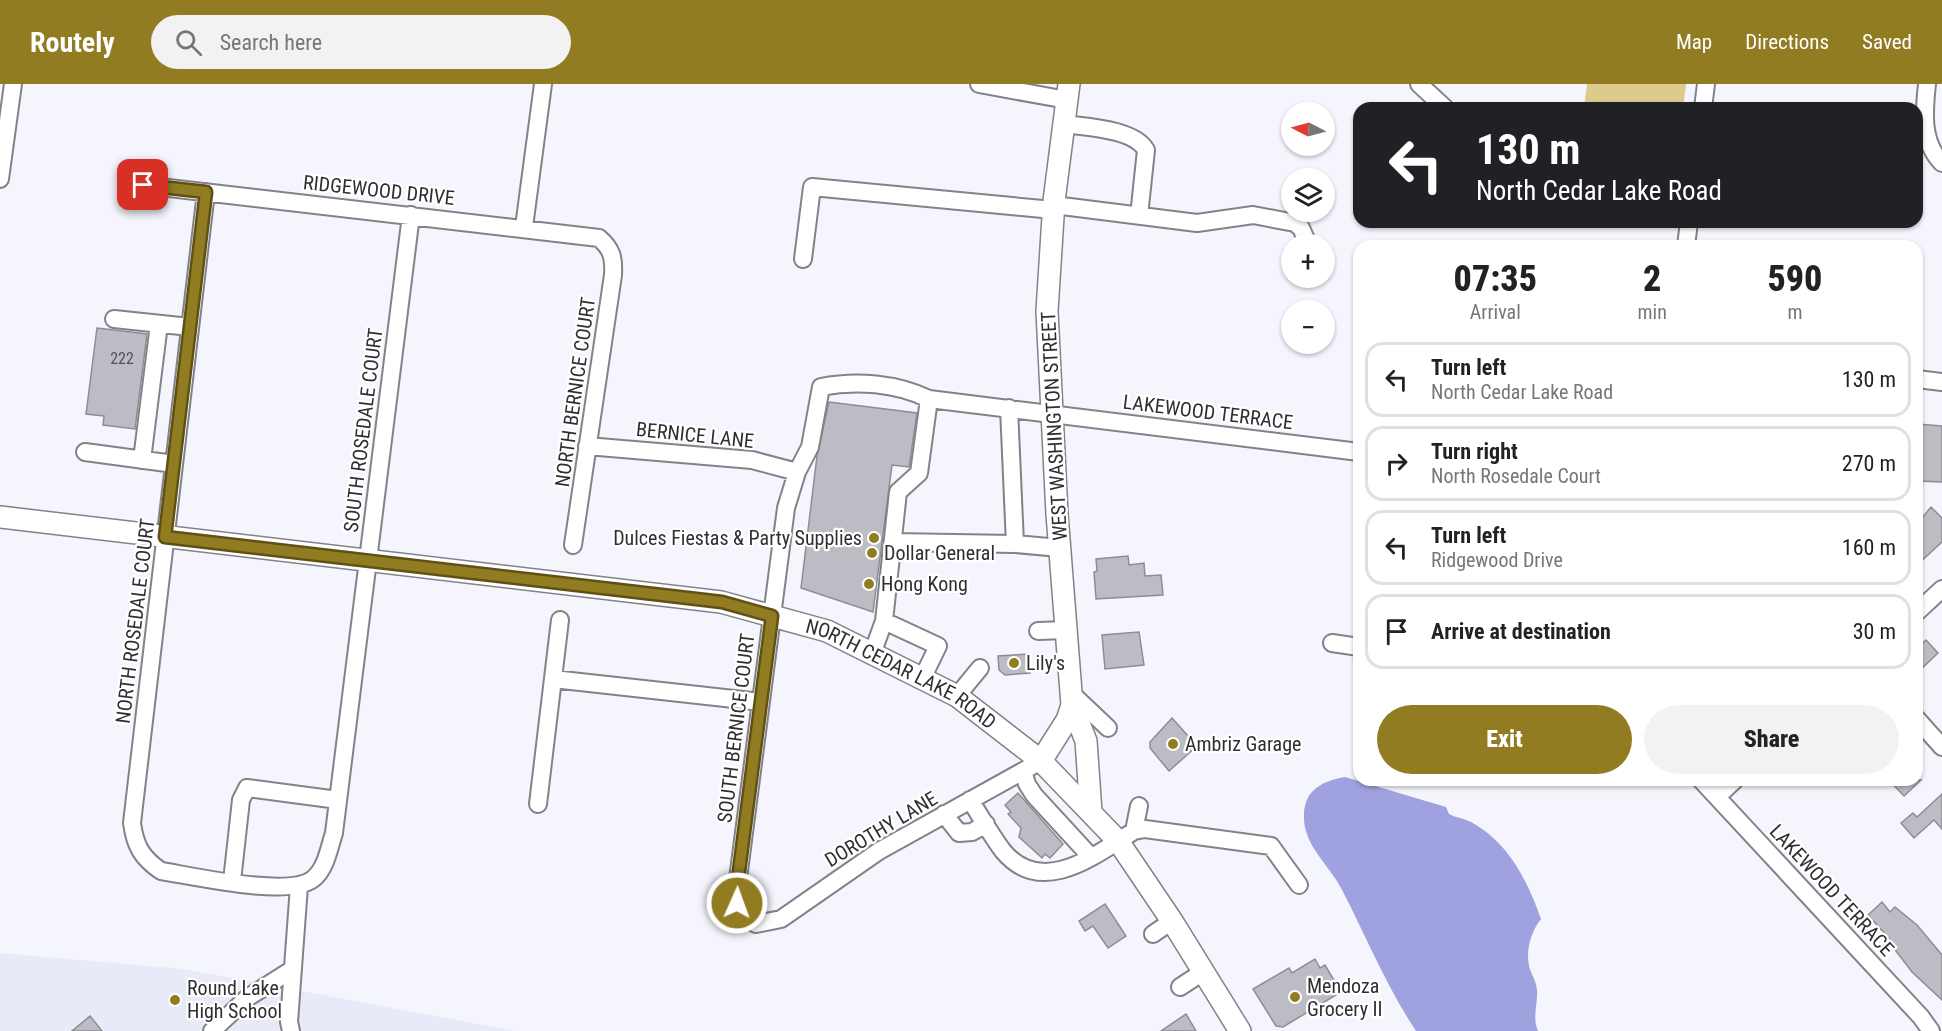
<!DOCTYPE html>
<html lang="en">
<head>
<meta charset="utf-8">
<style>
	:root { --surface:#fff; --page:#f2f2f2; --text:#222; --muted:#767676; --line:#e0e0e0; --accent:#927c22 }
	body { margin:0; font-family:"Roboto Condensed",sans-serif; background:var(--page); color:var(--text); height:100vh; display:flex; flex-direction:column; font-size:22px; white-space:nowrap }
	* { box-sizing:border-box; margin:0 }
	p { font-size:20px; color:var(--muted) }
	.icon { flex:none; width:33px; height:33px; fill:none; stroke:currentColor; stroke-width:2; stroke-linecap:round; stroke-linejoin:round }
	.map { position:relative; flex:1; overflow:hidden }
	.sheet { position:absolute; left:1353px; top:156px; width:570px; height:546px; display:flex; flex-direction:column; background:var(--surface); border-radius:18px; box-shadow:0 2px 4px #0004 }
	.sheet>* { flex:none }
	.banner { position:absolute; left:1353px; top:18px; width:570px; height:126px; border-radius:18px; box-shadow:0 2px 4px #0004; background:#202124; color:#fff; overflow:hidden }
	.needle { width:39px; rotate:276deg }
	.controls { position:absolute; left:1281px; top:18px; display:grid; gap:12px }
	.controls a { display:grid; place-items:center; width:54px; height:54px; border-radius:50%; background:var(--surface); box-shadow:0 2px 4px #0004; font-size:30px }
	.pin { position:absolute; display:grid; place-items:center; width:51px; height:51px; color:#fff; margin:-26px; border-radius:12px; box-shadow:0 3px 9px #0006 }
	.me { position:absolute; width:66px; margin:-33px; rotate:2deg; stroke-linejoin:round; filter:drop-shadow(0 0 4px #0008) }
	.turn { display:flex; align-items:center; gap:21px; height:126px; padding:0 24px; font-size:27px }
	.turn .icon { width:78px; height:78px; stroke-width:2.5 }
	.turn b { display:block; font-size:42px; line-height:51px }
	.eta { display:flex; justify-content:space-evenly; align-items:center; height:102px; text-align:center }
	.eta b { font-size:36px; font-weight:800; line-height:42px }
	.action { display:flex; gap:12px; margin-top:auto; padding:12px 24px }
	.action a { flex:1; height:69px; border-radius:36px; background:var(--accent); color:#fff; font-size:24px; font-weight:800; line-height:69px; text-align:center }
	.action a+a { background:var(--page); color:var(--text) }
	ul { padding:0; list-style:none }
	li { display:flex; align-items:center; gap:18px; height:75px; margin:0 12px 9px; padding:0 12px; border:3px solid var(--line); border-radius:18px }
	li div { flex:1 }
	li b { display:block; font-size:22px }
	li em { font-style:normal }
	header { display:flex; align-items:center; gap:36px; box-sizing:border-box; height:84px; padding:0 30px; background:var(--accent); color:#fff }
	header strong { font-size:28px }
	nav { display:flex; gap:33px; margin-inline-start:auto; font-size:21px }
	.search { width:420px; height:54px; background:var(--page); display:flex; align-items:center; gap:15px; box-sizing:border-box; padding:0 21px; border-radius:33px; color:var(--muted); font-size:22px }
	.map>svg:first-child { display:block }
	.built { fill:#e9eaf8 }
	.green { fill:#dccb8d }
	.water { fill:#a0a2df }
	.building { fill:#bcbdc4; stroke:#8d8d94; stroke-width:1.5 }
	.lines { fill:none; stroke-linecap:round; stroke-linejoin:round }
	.minor-casing { stroke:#828289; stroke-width:20 }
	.major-casing { stroke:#828289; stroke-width:24 }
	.minor { stroke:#fff; stroke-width:16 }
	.major { stroke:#fff; stroke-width:21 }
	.route-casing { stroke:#5f5116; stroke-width:15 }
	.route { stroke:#927c22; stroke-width:10 }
	.poi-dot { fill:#927c22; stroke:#fff; stroke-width:2 }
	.labels { text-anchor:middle; stroke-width:4.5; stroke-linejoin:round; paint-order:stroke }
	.number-label { font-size:16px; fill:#525256 }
	.street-label { font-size:20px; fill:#2f2f32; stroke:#fff }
	.poi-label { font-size:20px; fill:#2f2f32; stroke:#fff; text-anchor:start }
</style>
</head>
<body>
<header>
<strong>Routely</strong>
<div class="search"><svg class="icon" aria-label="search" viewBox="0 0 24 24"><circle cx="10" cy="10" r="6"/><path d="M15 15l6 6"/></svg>Search here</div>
<nav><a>Map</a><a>Directions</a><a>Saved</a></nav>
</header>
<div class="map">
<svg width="1942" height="947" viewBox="0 0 1942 947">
	<rect width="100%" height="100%" fill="#f5f6fd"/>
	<path class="built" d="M 0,869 L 183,885 L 516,947 L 0,947 Z"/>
	<path class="green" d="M 1587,0 L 1686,0 L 1683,24 L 1584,24 Z"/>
	<path class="water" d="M 1345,693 L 1446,723 L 1449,730 C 1456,734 1464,734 1471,738 C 1509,759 1527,796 1541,835 C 1530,849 1524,871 1531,888 C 1534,895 1536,898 1537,906 C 1538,921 1532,932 1538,947 L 1416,947 C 1386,902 1366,852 1341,804 C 1329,781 1303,761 1304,732 C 1304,706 1322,697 1345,693 Z"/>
	<path class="building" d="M 97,244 L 147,250 L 135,345 L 103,341 L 104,332 L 86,330 Z
		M 829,318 L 917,329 L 909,383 L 892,381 L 873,528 L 801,504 L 817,372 Z
		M 1917,340 L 1942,342 L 1942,398 L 1917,397 Z
		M 1931,423 L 1942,434 L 1942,458 L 1917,481 L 1917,440 Z
		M 1128,472 L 1129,481 L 1144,479 L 1145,492 L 1161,491 L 1163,511 L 1096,515 L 1094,488 L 1097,487 L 1096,475 Z
		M 1139,548 L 1144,581 L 1105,585 L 1102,551 Z
		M 1926,556 L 1938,569 L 1917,589 L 1917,564 Z
		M 1029,570 L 1030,589 L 1005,591 L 999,586 L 998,572 Z
		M 1172,634 L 1197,662 L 1169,687 L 1150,664 L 1150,658 Z
		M 1889,696 L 1921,696 L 1904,712 Z
		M 1018,709 L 1063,760 L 1050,774 L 1045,770 L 1042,774 L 1019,753 L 1021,744 L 1008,730 L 1011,728 L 1005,721 Z
		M 1942,710 L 1942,745 L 1934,736 L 1914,754 L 1901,739 L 1913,729 L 1917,733 Z
		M 1882,818 L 1890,828 L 1895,823 L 1917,841 L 1942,871 L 1942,916 L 1912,888 L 1893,863 L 1895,861 L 1868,831 Z
		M 1105,820 L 1126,852 L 1108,864 L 1093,842 L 1085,847 L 1079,837 Z
		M 1315,875 L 1320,884 L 1325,881 L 1341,908 L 1283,943 L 1276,942 L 1253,905 L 1289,884 L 1292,889 Z
		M 1186,930 L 1196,947 L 1161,947 Z
		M 90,932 L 102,947 L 72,947 Z"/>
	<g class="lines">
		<g class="minor-casing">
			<path id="minor" d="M 979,0 L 1067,16
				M 1419,0 L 1445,24
				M 1927,0 C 1924,27 1921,58 1942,79
				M 1703,24 L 1706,0
				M 1064,40 C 1087,43 1134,45 1146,66 L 1139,132
				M 0,95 L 13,0
				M 143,101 L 599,154 C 612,165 614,174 613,191 L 573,461
				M 206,108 L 132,739 C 135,762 142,774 161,787 C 193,792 289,814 313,795 C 326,785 329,764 334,749 L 411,131
				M 1054,121 L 1197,139 L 1253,131 L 1295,139 L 1301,144 L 1308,160
				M 524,143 L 543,0
				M 1686,162 L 1689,138
				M 803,175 L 812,103 L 1053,126
				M 114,235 L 190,243
				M 1917,295 L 1942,298
				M 929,315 C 896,299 856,296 821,303 L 810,363 L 797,388 L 786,424 L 738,795 L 737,819 L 743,833 L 756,840 L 781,835 L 879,767 L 1041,677
				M 1009,324 L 1015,460 L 1060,464
				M 587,362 L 752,376 L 797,388
				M 85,368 L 174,380
				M 142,376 L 159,240
				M 893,458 L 1015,460
				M 1917,528 L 1942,505
				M 884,537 L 938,562 L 922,595
				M 1038,547 L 1066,546
				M 1332,559 L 1359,563
				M 872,570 L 884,537 L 898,408 L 919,389 L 929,315 L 1359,368
				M 553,595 L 761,618
				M 1071,609 L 1108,644
				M 957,612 L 980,584
				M 1917,635 L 1942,663
				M 1023,687 L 1027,700 L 1034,711 L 1091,773
				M 1701,696 L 1921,933 L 1931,947
				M 1717,713 L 1735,696
				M 970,716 C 981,733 991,751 1003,767 C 1042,814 1095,771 1134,747 L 1145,745 L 1271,762 L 1299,801
				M 538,720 L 560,536
				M 944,730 L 959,749 L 972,748 L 986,740
				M 1134,747 L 1139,722
				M 232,797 L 241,716 L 247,704 L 338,716
				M 1153,850 L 1172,837
				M 1180,903 L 1203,888
				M 212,947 L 247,914 L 293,885
				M 291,947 L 289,938 L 299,802"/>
		</g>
		<g class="major-casing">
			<g id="major">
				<path id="s1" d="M 0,433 L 721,518 L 827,547 L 957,612 L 1041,677 L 1118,757 L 1172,837 L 1240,947"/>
				<path d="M 1072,621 L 1086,657 L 1091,728"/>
				<path d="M 1041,677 L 1067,636 L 1072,621 L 1057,430 L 1047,227 L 1054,117 L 1069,0"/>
			</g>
		</g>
		<use href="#minor" class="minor"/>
		<use href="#major" class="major"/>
	</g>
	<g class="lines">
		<g class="route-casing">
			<path id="route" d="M 143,101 L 206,108 L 165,453 L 722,518 L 772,532 L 738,795 L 737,819"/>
		</g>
		<use href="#route" class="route"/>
	</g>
	<g class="poi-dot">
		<circle cx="874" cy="454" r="6"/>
		<circle cx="872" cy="469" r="6"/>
		<circle cx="869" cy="500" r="6"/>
		<circle cx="1014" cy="579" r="6"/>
		<circle cx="1173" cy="660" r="6"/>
		<circle cx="1295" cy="913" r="6"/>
		<circle cx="175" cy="916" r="6"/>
	</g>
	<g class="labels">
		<g class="number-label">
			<text x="122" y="280">222</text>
		</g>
		<g class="street-label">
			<text transform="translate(379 106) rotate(6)" y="7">RIDGEWOOD DRIVE</text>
			<text transform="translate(575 308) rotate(-82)" y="7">NORTH BERNICE COURT</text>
			<text transform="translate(1208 328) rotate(7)" y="7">LAKEWOOD TERRACE</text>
			<text transform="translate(1054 342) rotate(-93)" y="7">WEST WASHINGTON STREET</text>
			<text transform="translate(363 346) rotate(-83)" y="7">SOUTH ROSEDALE COURT</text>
			<text transform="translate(695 351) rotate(6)" y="7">BERNICE LANE</text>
			<text transform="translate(135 537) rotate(-83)" y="7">NORTH ROSEDALE COURT</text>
			<text dy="7" stroke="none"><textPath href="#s1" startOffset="921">NORTH CEDAR LAKE ROAD</textPath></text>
			<text transform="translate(736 644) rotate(-83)" y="7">SOUTH BERNICE COURT</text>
			<text transform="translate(881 745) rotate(-31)" y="7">DOROTHY LANE</text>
			<text transform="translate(1832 806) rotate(47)" y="7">LAKEWOOD TERRACE</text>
		</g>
		<g class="poi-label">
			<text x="862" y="461" text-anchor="end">Dulces Fiestas &amp; Party Supplies</text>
			<text x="884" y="476">Dollar General</text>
			<text x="881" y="507">Hong Kong</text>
			<text x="1026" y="586">Lily's</text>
			<text x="1185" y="667">Ambriz Garage</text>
			<text x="1307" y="909">Mendoza<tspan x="1307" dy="23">Grocery II</tspan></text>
			<text x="187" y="911">Round Lake<tspan x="187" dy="23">High School</tspan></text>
		</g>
	</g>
</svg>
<div class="controls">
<a><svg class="needle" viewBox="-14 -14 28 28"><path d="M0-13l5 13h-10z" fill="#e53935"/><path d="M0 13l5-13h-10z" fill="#767676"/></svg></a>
<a><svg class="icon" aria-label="layers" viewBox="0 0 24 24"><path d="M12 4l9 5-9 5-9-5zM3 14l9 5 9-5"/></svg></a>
<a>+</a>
<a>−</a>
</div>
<div class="pin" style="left:143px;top:101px;background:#d93025"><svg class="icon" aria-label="arrive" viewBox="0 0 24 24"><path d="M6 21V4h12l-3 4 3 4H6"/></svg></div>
<svg class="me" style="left:737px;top:819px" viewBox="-20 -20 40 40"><circle r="17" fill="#927c22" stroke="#fff" stroke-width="3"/><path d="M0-11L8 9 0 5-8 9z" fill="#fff"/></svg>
<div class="banner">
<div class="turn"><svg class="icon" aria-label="left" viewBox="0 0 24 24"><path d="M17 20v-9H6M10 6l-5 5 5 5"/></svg><div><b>130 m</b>North Cedar Lake Road</div></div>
</div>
<section class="sheet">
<div class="eta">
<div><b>07:35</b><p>Arrival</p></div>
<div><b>2</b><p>min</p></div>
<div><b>590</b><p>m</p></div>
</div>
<ul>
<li><svg class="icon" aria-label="left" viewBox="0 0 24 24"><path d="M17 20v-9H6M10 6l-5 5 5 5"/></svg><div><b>Turn left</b><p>North Cedar Lake Road</p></div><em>130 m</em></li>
<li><svg class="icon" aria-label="right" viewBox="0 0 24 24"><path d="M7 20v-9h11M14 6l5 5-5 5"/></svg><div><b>Turn right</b><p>North Rosedale Court</p></div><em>270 m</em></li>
<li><svg class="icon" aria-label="left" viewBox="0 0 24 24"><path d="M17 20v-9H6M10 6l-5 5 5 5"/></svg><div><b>Turn left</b><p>Ridgewood Drive</p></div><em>160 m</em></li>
<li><svg class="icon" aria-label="arrive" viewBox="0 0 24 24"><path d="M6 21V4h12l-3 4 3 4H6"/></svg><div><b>Arrive at destination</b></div><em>30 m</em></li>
</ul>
<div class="action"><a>Exit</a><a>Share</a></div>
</section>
</div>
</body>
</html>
